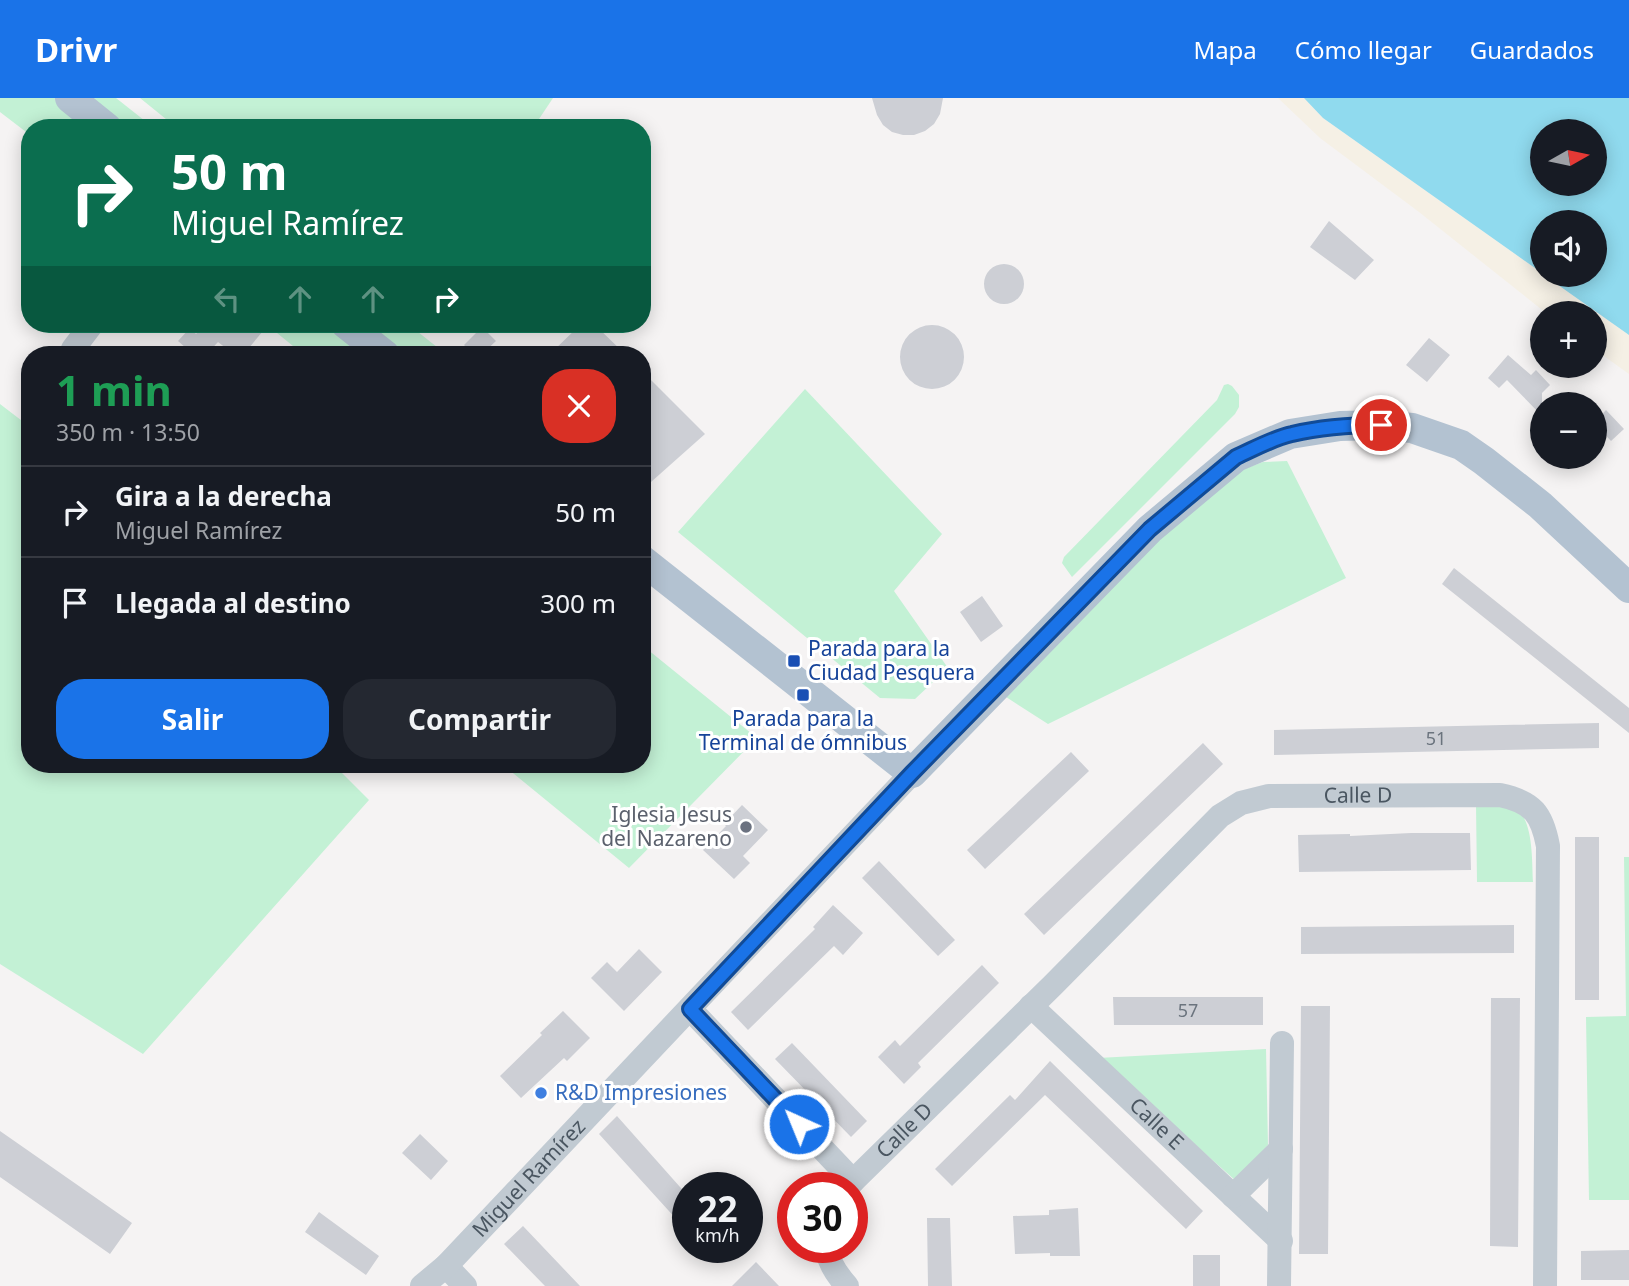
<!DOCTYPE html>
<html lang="es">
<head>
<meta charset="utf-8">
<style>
	:root { --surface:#171b24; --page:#242831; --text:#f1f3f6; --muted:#9ea1a6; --line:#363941; --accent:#1a73e8 }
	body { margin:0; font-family:"Noto Sans",sans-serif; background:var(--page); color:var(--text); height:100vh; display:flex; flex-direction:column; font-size:26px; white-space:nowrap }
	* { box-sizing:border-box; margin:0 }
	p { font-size:23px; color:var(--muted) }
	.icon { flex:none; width:38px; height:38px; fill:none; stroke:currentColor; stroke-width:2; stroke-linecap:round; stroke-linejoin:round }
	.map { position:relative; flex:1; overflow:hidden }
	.panel { position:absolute; left:21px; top:248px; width:630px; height:427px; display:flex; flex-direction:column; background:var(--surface); border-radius:28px; box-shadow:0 4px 18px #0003 }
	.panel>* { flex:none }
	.banner { position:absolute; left:21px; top:21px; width:630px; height:214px; border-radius:28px; box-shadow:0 4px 18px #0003; background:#0b6e4f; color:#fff; overflow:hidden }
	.needle { width:46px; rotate:81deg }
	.tools { position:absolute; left:1530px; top:21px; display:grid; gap:14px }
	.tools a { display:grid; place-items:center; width:77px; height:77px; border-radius:50%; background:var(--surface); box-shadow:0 4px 18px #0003; font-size:35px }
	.speed { position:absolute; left:672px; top:1074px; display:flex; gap:14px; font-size:35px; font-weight:700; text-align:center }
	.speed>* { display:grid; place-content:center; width:91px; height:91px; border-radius:50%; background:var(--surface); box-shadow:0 4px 18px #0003; line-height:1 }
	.speed small { font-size:18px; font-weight:400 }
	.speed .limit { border:10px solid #d22; background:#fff; color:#111 }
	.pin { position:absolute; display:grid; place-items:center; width:60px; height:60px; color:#fff; margin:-30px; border:4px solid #fff; border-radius:50%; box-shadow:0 2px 7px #0007 }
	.me { position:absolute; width:77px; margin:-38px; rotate:316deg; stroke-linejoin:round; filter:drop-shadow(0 0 5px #0008) }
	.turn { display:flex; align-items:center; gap:24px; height:147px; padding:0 35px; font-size:32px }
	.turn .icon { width:91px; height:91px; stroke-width:2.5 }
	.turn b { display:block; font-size:49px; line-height:60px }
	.lanes { display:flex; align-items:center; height:66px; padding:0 35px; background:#0003; justify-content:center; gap:35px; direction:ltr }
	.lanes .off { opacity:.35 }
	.round { display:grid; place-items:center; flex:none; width:74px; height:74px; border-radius:28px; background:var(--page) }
	.overview { display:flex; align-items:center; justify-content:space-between; height:119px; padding:0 35px }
	h1 { font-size:42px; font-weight:700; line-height:52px; color:#1e9e55 }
	.cta { display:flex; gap:14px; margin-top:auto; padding:14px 35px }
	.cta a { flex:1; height:80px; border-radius:28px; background:var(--accent); color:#fff; font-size:28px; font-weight:700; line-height:80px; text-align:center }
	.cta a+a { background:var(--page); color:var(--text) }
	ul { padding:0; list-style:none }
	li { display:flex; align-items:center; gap:21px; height:91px; padding:0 35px; border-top:2px solid var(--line) }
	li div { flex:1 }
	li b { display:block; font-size:26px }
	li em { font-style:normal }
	header { display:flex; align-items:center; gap:42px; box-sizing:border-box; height:98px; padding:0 35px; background:var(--accent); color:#fff }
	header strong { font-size:33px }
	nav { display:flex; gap:38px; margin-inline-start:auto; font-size:24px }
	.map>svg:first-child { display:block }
	.green { fill:#c3f1d5 }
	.sand { fill:#f5f0e5 }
	.water { fill:#90daee; fill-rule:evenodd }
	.building { fill:#cdcfd5 }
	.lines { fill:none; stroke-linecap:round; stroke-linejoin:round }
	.minor { stroke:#c1cad2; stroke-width:24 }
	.major { stroke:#b3c2d1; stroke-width:30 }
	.route-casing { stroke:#114b97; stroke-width:18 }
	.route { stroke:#1a73e8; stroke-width:12 }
	.transit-dot { fill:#1a4fb4; stroke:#fff; stroke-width:2.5 }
	.worship-dot { fill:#6b7280; stroke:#fff; stroke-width:2.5 }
	.shop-dot { fill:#3f7fe0; stroke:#fff; stroke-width:2.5 }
	.labels { text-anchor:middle; stroke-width:6; stroke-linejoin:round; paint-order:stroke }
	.number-label { font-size:18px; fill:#6b747e }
	.transit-label { font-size:21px; fill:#164399; stroke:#fff; text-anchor:start }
	.street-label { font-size:21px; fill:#4a5661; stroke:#fff }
	.worship-label { font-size:21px; fill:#5b616d; stroke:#fff; text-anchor:end }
	.shop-label { font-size:21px; fill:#366cbe; stroke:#fff; text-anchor:start }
</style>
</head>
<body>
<header>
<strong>Drivr</strong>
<nav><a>Mapa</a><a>Cómo llegar</a><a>Guardados</a></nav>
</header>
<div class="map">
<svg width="1629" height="1188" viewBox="0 0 1629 1188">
	<rect width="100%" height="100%" fill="#f5f3f3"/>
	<path class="green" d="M 0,0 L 55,0 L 90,30 L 30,30 L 30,37 L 0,14 Z
		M 85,0 L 116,0 L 154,30 L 122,30 Z
		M 140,0 L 553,0 L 533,30 L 177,30 Z
		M 266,226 L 328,226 L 367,257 L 304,257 Z
		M 364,226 L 408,226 L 447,257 L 403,257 Z
		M 1228,286 L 1232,288 L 1239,297 L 1239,309 L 1235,316 L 1072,479 L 1062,465 L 1064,459 L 1217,302 L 1224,287 Z
		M 805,291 L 942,436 L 894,493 L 948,570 L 915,601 L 880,600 L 678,434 Z
		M 0,306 L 30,329 L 30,667 L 334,667 L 369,702 L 143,956 L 0,866 Z
		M 1287,363 L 1346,480 L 1048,626 L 1003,597 L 1153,444 L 1236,374 L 1263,364 Z
		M 642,547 L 757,640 L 629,770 L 503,667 L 642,667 Z
		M 1476,707 L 1513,707 C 1516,711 1521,716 1524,720 C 1533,737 1532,766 1533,784 L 1477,784 Z
		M 1624,759 L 1629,759 L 1629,1102 L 1589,1102 L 1586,919 L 1626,918 Z
		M 1266,951 L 1268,1047 L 1236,1083 L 1098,960 Z"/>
	<path class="sand" d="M 1278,0 L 1304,0 L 1323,20 L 1542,175 L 1542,177 L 1544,177 L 1629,237 L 1629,276 L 1594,251 L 1594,215 L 1546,215 L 1419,114 L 1320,40 Z"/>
	<path class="water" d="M 1304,0 L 1629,0 L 1629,237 L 1544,177 L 1594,177 L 1594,124 L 1542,124 L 1542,175 L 1323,20 ZM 1542,33 L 1594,33 L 1594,86 L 1542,86 Z"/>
	<path class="building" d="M 872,0 L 943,0 L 940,16 L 934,26 L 925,33 L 914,37 L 903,37 L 892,34 L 883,27 L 877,17 Z
		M 1329,123 L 1374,162 L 1355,182 L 1310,149 Z
		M984 186a20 20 0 1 1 40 0a20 20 0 1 1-40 0Z
		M 197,226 L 255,226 L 263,233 L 243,257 L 235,257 L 218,244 L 206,257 L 194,257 L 178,243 L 190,230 L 196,236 L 202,230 Z
		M 581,226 L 594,226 L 626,257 L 549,257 Z
		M900 259a32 32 0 1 1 64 0a32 32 0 1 1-64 0Z
		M 482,229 L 496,243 L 481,257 L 474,257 L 464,247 Z
		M 1429,240 L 1450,257 L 1427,284 L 1406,267 Z
		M 1508,257 L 1531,277 L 1536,272 L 1550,287 L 1542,295 L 1542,318 L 1507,282 L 1499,290 L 1488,280 Z
		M 642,273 L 705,336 L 642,392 Z
		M 1606,312 L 1624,331 L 1611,343 L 1594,325 Z
		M 1454,470 L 1629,610 L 1629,635 L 1442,486 Z
		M 982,498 L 1003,528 L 981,544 L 960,514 Z
		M 1599,625 L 1599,650 L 1274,657 L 1274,632 Z
		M 1203,645 L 1223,666 L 1044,837 L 1024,816 Z
		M 1071,654 L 1089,673 L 985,771 L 967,752 Z
		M 742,707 L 768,732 L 743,758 L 750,765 L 734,781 L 703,752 L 726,728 L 724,726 Z
		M 1411,735 L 1470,735 L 1471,772 L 1299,774 L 1298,737 L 1350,736 L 1350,738 Z
		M 1575,739 L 1599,739 L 1599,902 L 1575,902 Z
		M 879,763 L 955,842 L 938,858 L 862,780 Z
		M 833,807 L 863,835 L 843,857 L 834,848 L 748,932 L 731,914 L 815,831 L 813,829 Z
		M 1514,827 L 1514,855 L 1301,856 L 1301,829 Z
		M 639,851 L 662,874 L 624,913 L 591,880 L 607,864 L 617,874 Z
		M 982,867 L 999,885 L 918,965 L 921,969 L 904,986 L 878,959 L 895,942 L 900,948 Z
		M 1113,899 L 1263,899 L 1263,927 L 1114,927 Z
		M 1491,900 L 1520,900 L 1518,1149 L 1490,1148 Z
		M 1301,908 L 1330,908 L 1328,1156 L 1299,1156 Z
		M 563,913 L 590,940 L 567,963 L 564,960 L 521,1000 L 500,978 L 542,937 L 540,935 Z
		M 792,945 L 867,1023 L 851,1039 L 775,961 Z
		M 1050,963 L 1203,1113 L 1186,1131 L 1045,997 L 952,1088 L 935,1071 L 1010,997 L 1015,1002 Z
		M 617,1018 L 688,1098 L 688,1134 L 599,1036 Z
		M 0,1033 L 132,1125 L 110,1156 L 0,1079 Z
		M 420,1036 L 448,1063 L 431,1082 L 402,1055 Z
		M 1078,1110 L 1080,1158 L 1050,1158 L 1050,1155 L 1015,1156 L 1013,1118 L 1049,1117 L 1049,1112 Z
		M 319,1114 L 379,1158 L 366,1177 L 305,1134 Z
		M 927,1120 L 950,1120 L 952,1188 L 928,1188 Z
		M 523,1128 L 580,1188 L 545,1188 L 504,1146 Z
		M 1629,1152 L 1629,1182 L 1581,1182 L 1581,1153 Z
		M 1193,1157 L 1220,1157 L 1220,1188 L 1193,1188 Z
		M 756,1164 L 779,1188 L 732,1188 Z"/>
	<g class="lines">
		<g class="minor">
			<path d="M 80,257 L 73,251 L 92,226"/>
			<path id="s1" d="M 1031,908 L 1281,1143"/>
			<path d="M 690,911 L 853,1083"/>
			<path id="s2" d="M 846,1090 L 1053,887 L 1220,718 L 1241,705 L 1269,698 L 1500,697 C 1533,704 1542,716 1548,748 L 1545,1188"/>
			<path d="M 1233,1098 L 1281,1051"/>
			<path d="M 826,1150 C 829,1165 837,1177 847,1188"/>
			<path d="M 446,1168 L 465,1188"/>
			<path id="s3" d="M 422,1188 L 446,1168 L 912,675"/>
			<path d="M 1279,1188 L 1282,945"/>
		</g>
		<path class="major" d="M 70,0 L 107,30
			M 346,226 L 385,257
			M 642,462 L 912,675 L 1150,431 L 1236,359 L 1290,336 L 1340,328 L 1381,327 L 1412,330 L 1461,347 L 1484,363 L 1540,407 L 1629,490"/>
	</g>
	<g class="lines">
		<g class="route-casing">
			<path id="route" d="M 799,1026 L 690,911 L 912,675 L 1150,431 L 1236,359 C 1254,351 1273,340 1292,336 C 1321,329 1351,327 1381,327"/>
		</g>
		<use href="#route" class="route"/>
	</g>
	<g class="transit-dot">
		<rect x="787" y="556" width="14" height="14" rx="3.5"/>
		<rect x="796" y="590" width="14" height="14" rx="3.5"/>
	</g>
	<circle class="worship-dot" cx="746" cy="729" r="7"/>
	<circle class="shop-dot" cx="541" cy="995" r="7"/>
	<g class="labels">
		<g class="number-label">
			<text x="1436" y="647">51</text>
			<text x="1188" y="919">57</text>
		</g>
		<g class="transit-label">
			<text x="808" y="558">Parada para la<tspan x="808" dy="24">Ciudad Pesquera</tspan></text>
			<text x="803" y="628" text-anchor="middle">Parada para la<tspan x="803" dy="24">Terminal de ómnibus</tspan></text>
		</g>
		<g class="street-label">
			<text dy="7" stroke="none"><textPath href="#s2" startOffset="670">Calle D</textPath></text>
			<text dy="7" stroke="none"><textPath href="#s1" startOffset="172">Calle E</textPath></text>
			<text dy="7" stroke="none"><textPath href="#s2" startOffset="82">Calle D</textPath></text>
			<text dy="7" stroke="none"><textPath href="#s3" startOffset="152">Miguel Ramírez</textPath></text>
		</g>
		<g class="worship-label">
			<text x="732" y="724">Iglesia Jesus<tspan x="732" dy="24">del Nazareno</tspan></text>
		</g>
		<g class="shop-label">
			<text x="555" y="1002">R&amp;D Impresiones</text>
		</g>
	</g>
</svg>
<div class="tools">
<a><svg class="needle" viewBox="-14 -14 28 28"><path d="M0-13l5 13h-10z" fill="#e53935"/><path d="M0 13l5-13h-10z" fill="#9ea1a6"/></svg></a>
<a><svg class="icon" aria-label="sound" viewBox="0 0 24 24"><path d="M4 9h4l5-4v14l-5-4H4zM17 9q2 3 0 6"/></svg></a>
<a>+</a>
<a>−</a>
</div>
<div class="speed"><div>22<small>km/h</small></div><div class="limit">30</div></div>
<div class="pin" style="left:1381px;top:327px;background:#d93025"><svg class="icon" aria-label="arrive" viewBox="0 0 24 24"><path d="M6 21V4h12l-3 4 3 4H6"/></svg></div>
<svg class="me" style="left:799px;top:1026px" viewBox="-20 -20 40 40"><circle r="17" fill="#1a73e8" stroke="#fff" stroke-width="3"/><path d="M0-11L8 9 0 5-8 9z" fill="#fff"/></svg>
<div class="banner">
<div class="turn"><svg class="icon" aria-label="right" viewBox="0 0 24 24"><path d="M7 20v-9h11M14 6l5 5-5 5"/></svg><div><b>50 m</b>Miguel Ramírez</div></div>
<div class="lanes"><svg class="icon off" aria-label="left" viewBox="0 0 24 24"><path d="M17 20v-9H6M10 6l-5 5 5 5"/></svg><svg class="icon off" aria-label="ahead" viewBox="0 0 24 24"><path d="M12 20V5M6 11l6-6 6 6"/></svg><svg class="icon off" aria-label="ahead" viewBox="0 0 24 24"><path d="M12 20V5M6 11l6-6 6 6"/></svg><svg class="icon" aria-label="right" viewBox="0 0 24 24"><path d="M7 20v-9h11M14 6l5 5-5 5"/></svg></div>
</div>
<section class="panel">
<div class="overview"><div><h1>1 min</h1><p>350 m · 13:50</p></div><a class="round" style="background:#d93025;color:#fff"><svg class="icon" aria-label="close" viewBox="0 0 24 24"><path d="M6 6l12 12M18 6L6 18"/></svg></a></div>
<ul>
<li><svg class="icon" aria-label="right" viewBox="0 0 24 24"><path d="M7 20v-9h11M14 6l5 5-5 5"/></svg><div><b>Gira a la derecha</b><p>Miguel Ramírez</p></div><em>50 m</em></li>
<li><svg class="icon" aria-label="arrive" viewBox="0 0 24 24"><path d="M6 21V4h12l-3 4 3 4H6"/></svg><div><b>Llegada al destino</b></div><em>300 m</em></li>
</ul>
<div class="cta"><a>Salir</a><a>Compartir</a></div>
</section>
</div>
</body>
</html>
